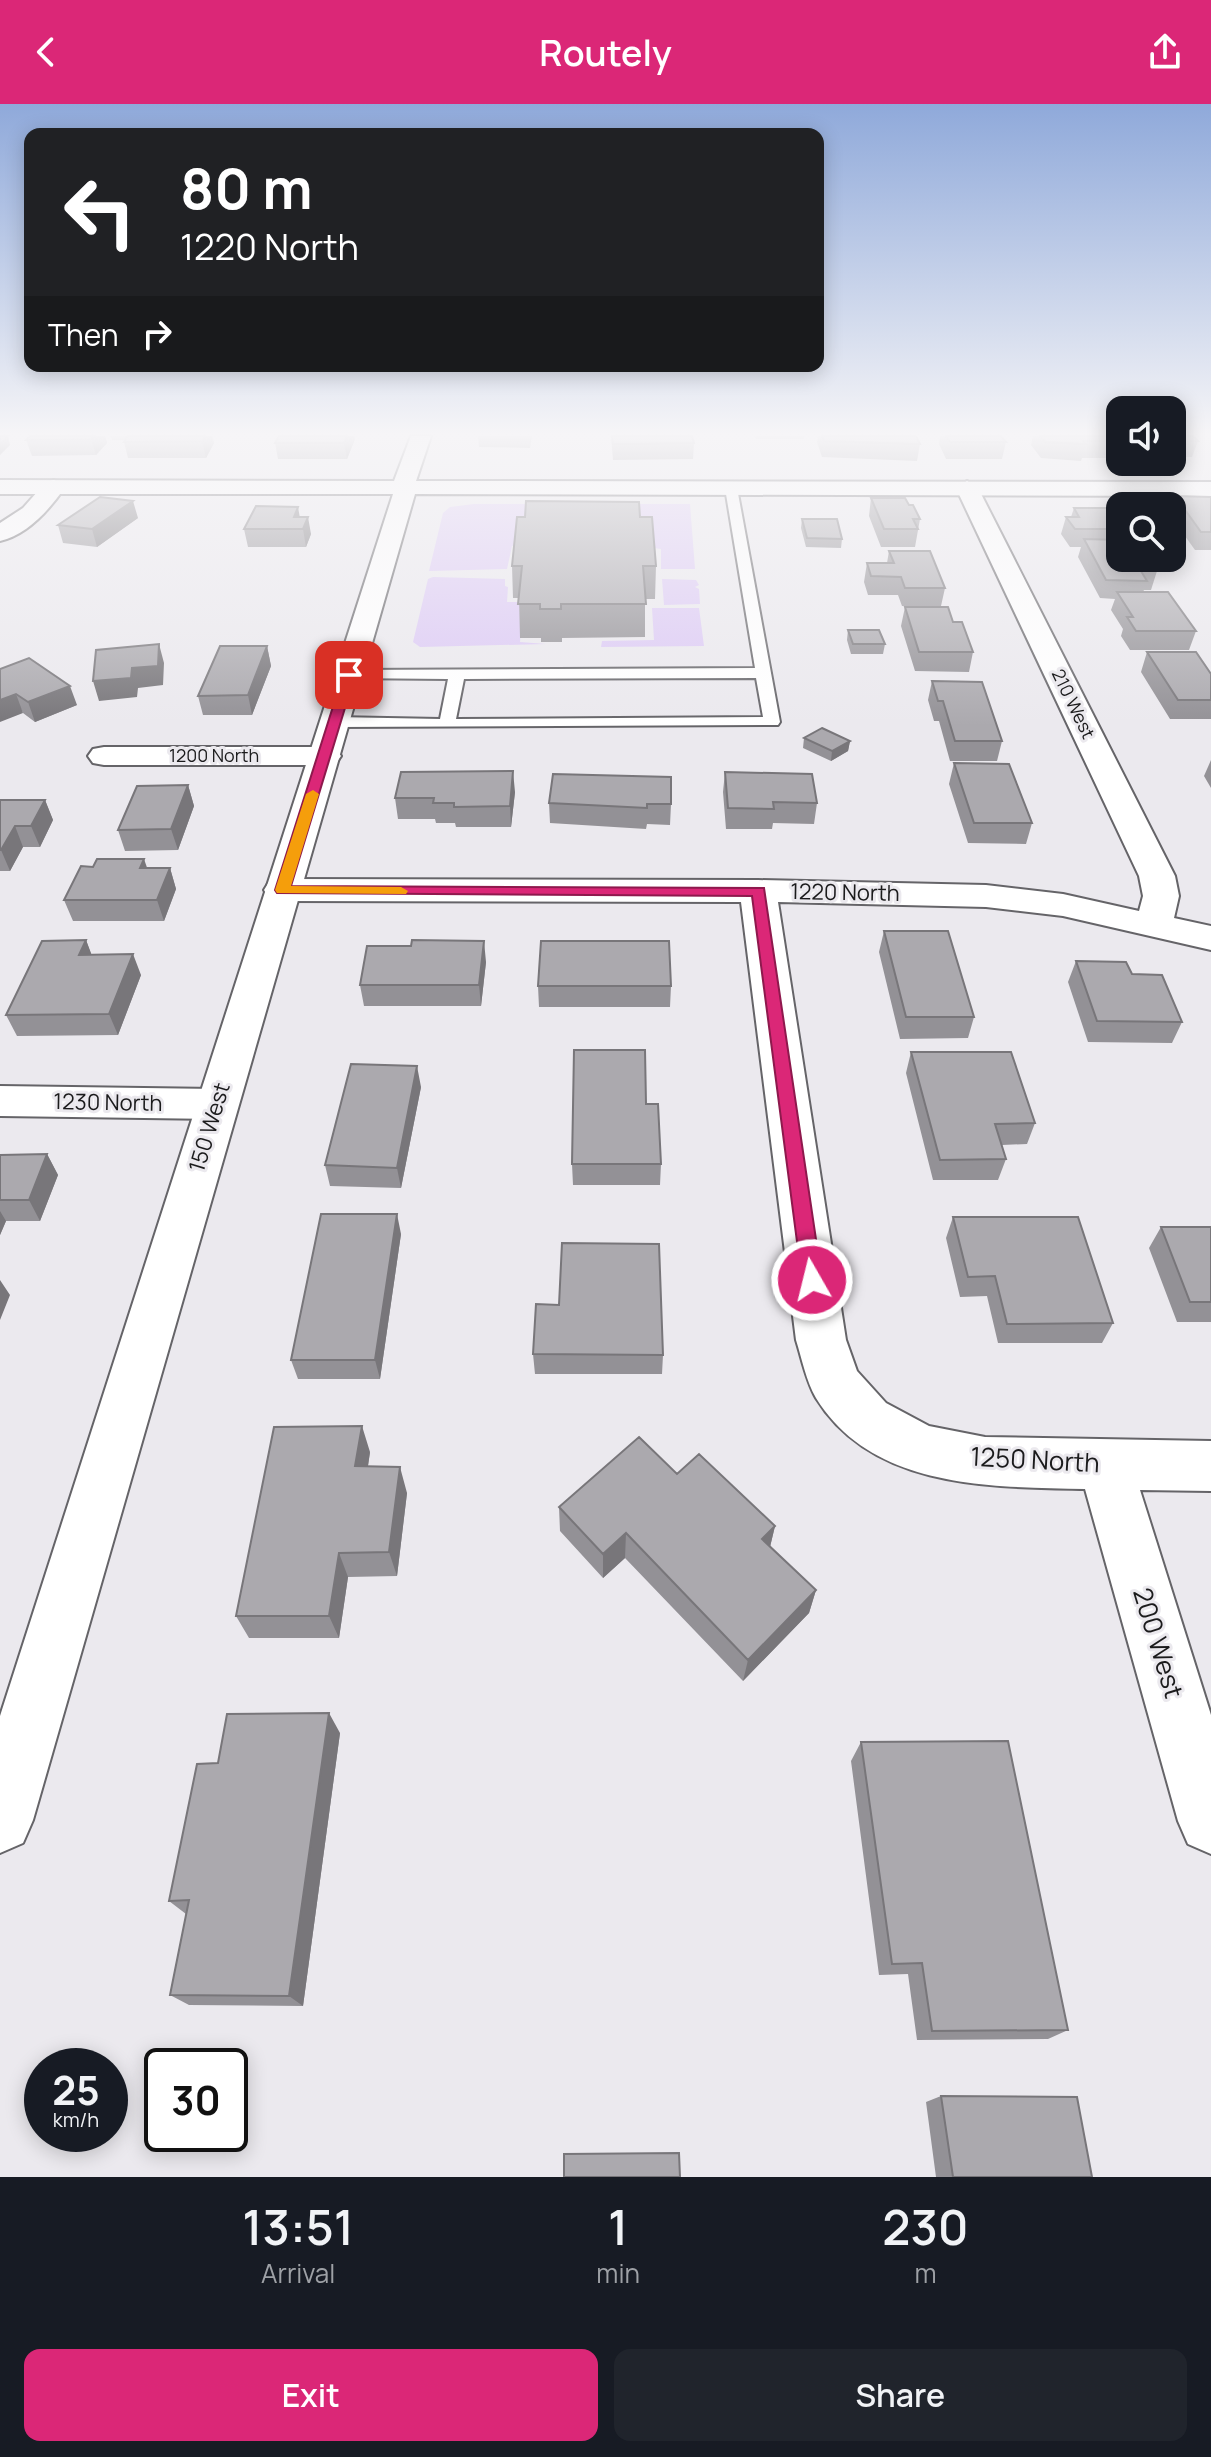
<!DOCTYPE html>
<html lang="en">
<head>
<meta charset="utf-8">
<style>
	:root { --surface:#171b24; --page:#20242c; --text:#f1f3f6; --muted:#9ea1a6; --accent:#db2777 }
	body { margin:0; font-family:Manrope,sans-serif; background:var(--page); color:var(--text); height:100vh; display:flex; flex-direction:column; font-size:30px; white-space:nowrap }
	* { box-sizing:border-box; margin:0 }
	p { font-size:26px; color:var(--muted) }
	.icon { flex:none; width:44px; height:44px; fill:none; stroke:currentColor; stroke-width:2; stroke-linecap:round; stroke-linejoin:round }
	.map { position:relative; height:2073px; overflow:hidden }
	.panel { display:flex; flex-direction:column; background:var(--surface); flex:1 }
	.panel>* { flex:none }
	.top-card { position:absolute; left:24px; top:24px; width:800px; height:244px; border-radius:16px; box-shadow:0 4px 20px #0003; background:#202124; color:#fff; overflow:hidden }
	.tools { position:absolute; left:1106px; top:292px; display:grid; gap:16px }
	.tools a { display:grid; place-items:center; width:80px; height:80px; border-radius:16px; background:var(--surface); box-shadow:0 4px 20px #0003; font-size:40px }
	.speed { position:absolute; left:24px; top:1944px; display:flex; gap:16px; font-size:40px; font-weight:700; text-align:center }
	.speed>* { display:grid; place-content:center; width:104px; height:104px; border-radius:50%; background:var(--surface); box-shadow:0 4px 20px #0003; line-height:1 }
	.speed small { font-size:20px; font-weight:400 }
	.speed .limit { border:4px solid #111; border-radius:12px; background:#fff; color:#111 }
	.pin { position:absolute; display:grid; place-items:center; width:68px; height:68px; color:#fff; margin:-34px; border-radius:16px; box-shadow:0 4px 12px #0006 }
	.me { position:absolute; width:88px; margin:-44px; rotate:352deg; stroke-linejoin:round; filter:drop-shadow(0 0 6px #0008) }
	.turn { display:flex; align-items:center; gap:28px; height:168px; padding:0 24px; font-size:36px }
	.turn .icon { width:104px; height:104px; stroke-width:2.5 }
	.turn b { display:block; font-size:56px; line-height:68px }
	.then { display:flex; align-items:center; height:76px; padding:0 24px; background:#0003; gap:16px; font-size:30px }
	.eta { display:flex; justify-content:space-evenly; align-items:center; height:136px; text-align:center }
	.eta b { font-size:48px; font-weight:600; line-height:56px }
	.action { display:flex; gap:16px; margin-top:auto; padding:16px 24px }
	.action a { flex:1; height:92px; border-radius:16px; background:var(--accent); color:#fff; font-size:32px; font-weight:600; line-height:92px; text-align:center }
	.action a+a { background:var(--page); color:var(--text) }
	header { display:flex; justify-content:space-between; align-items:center; height:104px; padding:0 24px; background:var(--accent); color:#fff; font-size:36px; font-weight:600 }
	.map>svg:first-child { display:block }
	.green { fill:#dcc9f5 }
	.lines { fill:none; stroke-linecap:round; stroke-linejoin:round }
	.lane-casing { stroke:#656468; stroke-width:4 }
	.street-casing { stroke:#656468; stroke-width:4 }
	.secondary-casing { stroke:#656468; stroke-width:4 }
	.lane { fill:#fff; fill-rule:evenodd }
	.street { fill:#fff; fill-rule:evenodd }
	.secondary { fill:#fff; fill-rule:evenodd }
	.wall { fill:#939196 }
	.shaded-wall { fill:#78767a }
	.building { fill:#aba9ae; stroke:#78767a; stroke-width:2 }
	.route { fill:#db2777; stroke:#8e194d; stroke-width:2 }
	.slow { fill:#f59e0b }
	.labels { text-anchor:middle; stroke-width:6; stroke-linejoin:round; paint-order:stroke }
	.far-street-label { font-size:18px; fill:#1b1b1c; stroke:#ebe9ee }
	.street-label { font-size:22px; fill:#1b1b1c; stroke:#ebe9ee }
	.near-street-label { font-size:26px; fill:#1b1b1c; stroke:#ebe9ee }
</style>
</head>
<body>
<header><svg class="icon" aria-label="back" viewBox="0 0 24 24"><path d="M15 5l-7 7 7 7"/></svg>Routely<svg class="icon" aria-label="share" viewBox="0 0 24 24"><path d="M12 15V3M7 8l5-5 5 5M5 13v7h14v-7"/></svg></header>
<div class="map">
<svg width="1211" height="2073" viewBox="0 0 1211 2073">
	<rect width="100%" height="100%" fill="#ebe9ee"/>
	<path class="green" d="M 474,400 L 556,400 L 527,441 L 512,442 L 507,465 L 429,467 L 443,409 L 450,403 Z
		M 623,400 L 690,400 L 695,465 L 661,465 L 661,445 L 647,443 Z
		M 433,473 L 505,475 L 505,482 L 508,483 L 507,498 L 523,498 L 520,538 L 546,540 L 420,543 L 413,538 L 428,475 Z
		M 662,475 L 696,476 L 699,481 L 695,483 L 699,485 L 700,500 L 664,501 Z
		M 652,504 L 699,504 L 704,542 L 601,543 L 602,537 L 654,536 Z"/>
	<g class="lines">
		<g class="lane-casing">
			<path id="lane" d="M 731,380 L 737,384 L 780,618 L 778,621 L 335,623 L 327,618 L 335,613 L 440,615 L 448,575 L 343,574 L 343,568 L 349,566 L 755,564 L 725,384 ZM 756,574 L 763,613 L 456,615 L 464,575 Z"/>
		</g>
		<g class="street-casing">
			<path id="street" d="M 54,376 L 65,383 C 50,405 27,431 0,437 L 0,419 L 23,404 L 46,378 Z
				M 967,377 L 978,384 L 1175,772 L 1179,792 L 1174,814 L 1211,822 L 1211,846 L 1063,812 L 986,803 L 778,798 L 846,1236 L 857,1267 L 886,1299 L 929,1322 L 985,1333 L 1211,1337 L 1211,1387 L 1140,1386 L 1211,1611 L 1211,1750 L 1188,1740 L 1178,1717 L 1085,1385 C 991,1383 872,1385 816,1294 C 806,1277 802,1255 796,1236 L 741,798 L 282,797 L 269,794 L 264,786 L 269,778 L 282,775 L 758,776 L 986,781 L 1063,790 L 1139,807 L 1143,792 L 1139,772 L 956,384 Z
				M 104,643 L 325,643 L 336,645 L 341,652 L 336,659 L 325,661 L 104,661 L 93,659 L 88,652 L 93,645 Z
				M 0,982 L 216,985 L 231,989 L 237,1000 L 231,1011 L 216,1015 L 0,1012 Z"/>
		</g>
		<g class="secondary-casing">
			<path id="secondary" d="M 411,332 L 431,332 L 416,377 L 1211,378 L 1211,392 L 415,390 L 33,1716 L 23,1739 L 0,1749 L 0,1612 L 393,390 L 0,390 L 0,376 L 394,377 Z"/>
		</g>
		<use href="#lane" class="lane"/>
		<use href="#street" class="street"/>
		<use href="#secondary" class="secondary"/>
	</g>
	<path class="wall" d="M 105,332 L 107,339 L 96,351 L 32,352 L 26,336 Z
		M 111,332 L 212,332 L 214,339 L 206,354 L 128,354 L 124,338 L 126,336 L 112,336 Z
		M 478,332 L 532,332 L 530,344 L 479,343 Z
		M 611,332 L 692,332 L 694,339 L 693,355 L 613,356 Z
		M 755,332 L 804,332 L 804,335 L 756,335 Z
		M 818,332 L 916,332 L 920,340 L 917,357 L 822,353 L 817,338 Z
		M 940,332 L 1001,332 L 1006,338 L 1002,355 L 946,355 L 939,340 Z
		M 1033,332 L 1108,332 L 1112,337 L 1108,354 L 1082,354 L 1081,357 L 1041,354 L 1031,341 Z
		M 1172,332 L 1198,337 L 1192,353 L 1184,353 L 1183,357 L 1172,357 Z
		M 355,335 L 347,355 L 278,355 L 275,339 Z
		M 1175,392 L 1211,393 L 1211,446 L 1195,446 L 1172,414 L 1171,402 Z
		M 871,394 L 909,401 L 920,415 L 915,443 L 881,443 L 869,412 Z
		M 1074,404 L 1120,413 L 1120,454 L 1133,456 L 1157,467 L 1151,486 L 1144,486 L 1143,488 L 1196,527 L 1189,546 L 1130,546 L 1121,532 L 1123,525 L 1111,506 L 1115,495 L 1100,494 L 1078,453 L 1081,443 L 1070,443 L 1061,430 L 1066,413 L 1071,413 Z
		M 300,413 L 311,430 L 306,443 L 248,443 L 244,425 Z
		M 640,413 L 656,462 L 655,495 L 645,495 L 645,533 L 562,534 L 562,538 L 541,538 L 541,534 L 520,534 L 519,494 L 513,494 L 512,462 Z
		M 138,414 L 97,443 L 63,439 L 58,421 Z
		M 802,415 L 842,435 L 841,444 L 806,443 L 801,424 Z
		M 889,447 L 945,484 L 941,502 L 902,502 L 898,491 L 868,491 L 864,478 L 867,459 L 887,459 Z
		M 905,503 L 953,518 L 973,548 L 969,568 L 915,567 L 901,522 Z
		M 848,526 L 885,540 L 883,550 L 851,550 L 847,536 Z
		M 267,542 L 271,562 L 252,611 L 203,611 L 198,592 Z
		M 1147,548 L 1211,570 L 1211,615 L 1170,615 L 1141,568 Z
		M 0,565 L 77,601 L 35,618 L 23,609 Z
		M 932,577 L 1002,637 L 997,657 L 950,657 L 939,617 L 934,617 L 928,596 Z
		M 804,634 L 850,637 L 848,647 L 831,657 L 803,644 Z
		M 1211,656 L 1211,684 L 1204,672 Z
		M 954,659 L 1032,719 L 1026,740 L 968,739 L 949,680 Z
		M 725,668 L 817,699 L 814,720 L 773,719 L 772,725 L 726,725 L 723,688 Z
		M 188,681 L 194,702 L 178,746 L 125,747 L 118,726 Z
		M 515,688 L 511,723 L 456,723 L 455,719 L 436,719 L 435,715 L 398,715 L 395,694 Z
		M 0,696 L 45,696 L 53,716 L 40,743 L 23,743 L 10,767 L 0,767 Z
		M 549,699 L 671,700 L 670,721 L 647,720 L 646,725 L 550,719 Z
		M 147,764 L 170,764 L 176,785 L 164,817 L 73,817 L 64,796 Z
		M 884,827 L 974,913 L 968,934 L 900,935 L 879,848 Z
		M 86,836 L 91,850 L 141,871 L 118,931 L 17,932 L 6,911 Z
		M 1076,857 L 1132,870 L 1182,918 L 1172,939 L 1088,938 L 1068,878 Z
		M 486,858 L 481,902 L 364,902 L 360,881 Z
		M 538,882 L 671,882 L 670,903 L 539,903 Z
		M 911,948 L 1035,1019 L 1027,1040 L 1002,1041 L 1006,1055 L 998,1076 L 933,1076 L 906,969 Z
		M 421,983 L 401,1084 L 330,1082 L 325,1061 Z
		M 646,1000 L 661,1060 L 660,1081 L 573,1081 L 572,1060 Z
		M 47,1050 L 58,1071 L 40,1117 L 6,1117 L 0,1131 L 0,1051 Z
		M 953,1113 L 1113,1219 L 1102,1239 L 998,1239 L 987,1192 L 960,1193 L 946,1134 Z
		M 1161,1123 L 1211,1123 L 1211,1218 L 1177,1218 L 1149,1144 Z
		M 401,1130 L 380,1275 L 298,1275 L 291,1256 Z
		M 533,1250 L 663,1251 L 662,1270 L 535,1270 Z
		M 370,1348 L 368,1362 L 407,1389 L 397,1472 L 348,1473 L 339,1534 L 249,1534 L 236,1512 Z
		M 677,1370 L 775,1422 L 770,1443 L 816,1486 L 809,1509 L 743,1577 L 625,1454 L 603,1474 L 560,1427 L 559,1403 Z
		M 340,1629 L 303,1902 L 189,1901 L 170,1891 L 186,1810 L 169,1797 L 218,1659 Z
		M 861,1638 L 1068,1926 L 1048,1935 L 917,1936 L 908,1870 L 879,1871 L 851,1657 Z
		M 941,1992 L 1092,2073 L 936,2073 L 926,1998 Z"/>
	<path class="shaded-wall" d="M 8,332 L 10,341 L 0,351 L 0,340 Z
		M 94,332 L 105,332 L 107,339 L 96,351 L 91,335 Z
		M 205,332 L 212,332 L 214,339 L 206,354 L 202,337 Z
		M 347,332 L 354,332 L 355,335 L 347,355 L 344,339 Z
		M 133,397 L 138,414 L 97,443 L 92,425 Z
		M 298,403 L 301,420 L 294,413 Z
		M 308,413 L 311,430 L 306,443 L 303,425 Z
		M 159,540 L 164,559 L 163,581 L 138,584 L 137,593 L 99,597 L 93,577 L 132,564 Z
		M 267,542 L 271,562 L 252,611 L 248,591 Z
		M 70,582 L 77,601 L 35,618 L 28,598 Z
		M 16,590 L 23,609 L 0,618 L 0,596 Z
		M 850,637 L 848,647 L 831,657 L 832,647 Z
		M 513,667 L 515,688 L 511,723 L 510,702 Z
		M 188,681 L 194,702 L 178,746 L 171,725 Z
		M 45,696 L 53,716 L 40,743 L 31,722 Z
		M 15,722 L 23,743 L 10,767 L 1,746 Z
		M 144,755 L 151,775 L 140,764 Z
		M 170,764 L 176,785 L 164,817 L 157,796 Z
		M 86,836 L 94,857 L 79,851 Z
		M 484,837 L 486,858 L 481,902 L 479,881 Z
		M 133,850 L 141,871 L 118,931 L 109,910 Z
		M 417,962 L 421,983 L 401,1084 L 397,1064 Z
		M 47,1050 L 58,1071 L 40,1117 L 29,1096 Z
		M 0,1107 L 6,1117 L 0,1131 Z
		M 397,1110 L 401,1130 L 380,1275 L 375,1256 Z
		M 0,1176 L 10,1191 L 0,1216 Z
		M 362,1322 L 370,1348 L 364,1388 L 355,1362 Z
		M 400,1363 L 407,1389 L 397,1472 L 389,1448 Z
		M 775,1422 L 769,1447 L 762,1435 Z
		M 626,1429 L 625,1454 L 603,1474 L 603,1450 Z
		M 339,1449 L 348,1473 L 339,1534 L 329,1512 Z
		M 816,1486 L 809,1509 L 743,1577 L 748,1556 Z
		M 329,1609 L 340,1629 L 303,1902 L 289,1892 Z"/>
	<path class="building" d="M 0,332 L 8,332 L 0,340 Z
		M 30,332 L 94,332 L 91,335 L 26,336 Z
		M 128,332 L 205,332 L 202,337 L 124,338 Z
		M 279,332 L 347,332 L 344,339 L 275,339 Z
		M 612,332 L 692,332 L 694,339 L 613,340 Z
		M 822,332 L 916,332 L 920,340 L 824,337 Z
		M 946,332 L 1001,332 L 1006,338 L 950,338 Z
		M 1040,332 L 1108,332 L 1112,337 L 1083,337 L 1086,340 L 1045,338 Z
		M 1172,332 L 1193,332 L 1198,337 L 1185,337 L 1188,340 L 1172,340 Z
		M 1175,392 L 1211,393 L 1211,428 L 1201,428 Z
		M 100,393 L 133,397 L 92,425 L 58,421 Z
		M 871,394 L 905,394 L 909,401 L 913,401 L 920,415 L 913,415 L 918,425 L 884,425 Z
		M 526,397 L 639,398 L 640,413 L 652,413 L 656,462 L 643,462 L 646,500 L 561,500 L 561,505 L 540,505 L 540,500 L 518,500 L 522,462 L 512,462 L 517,413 L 525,413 Z
		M 256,402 L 298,403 L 294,413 L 308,413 L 303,425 L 244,425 Z
		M 1074,404 L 1114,404 L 1120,413 L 1120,425 L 1075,425 L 1066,413 L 1079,413 Z
		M 802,415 L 837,415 L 842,435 L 807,434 Z
		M 1084,435 L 1120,436 L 1120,454 L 1150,456 L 1157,467 L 1141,467 L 1147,477 L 1106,476 Z
		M 889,447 L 930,447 L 945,484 L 905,484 L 901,473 L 871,472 L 867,459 L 894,459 Z
		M 1117,488 L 1168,488 L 1196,527 L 1136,527 L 1127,513 L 1133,513 Z
		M 905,503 L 948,503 L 953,518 L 962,518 L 973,548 L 919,548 Z
		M 848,526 L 879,526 L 885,540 L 853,540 Z
		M 159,540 L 158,562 L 132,564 L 131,574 L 93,577 L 96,546 Z
		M 220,542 L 267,542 L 248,591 L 198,592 Z
		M 1147,548 L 1196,548 L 1211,570 L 1211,596 L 1178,596 Z
		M 29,554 L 70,582 L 28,598 L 16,590 L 0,596 L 0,565 Z
		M 932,577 L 982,578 L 1002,637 L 955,637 L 943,597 L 938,597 Z
		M 822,624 L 850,637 L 832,647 L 804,634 Z
		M 954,659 L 1009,660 L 1032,719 L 974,719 Z
		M 513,667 L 510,702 L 454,703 L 454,699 L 433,699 L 434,694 L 395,694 L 401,668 Z
		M 725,668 L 812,670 L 817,699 L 773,698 L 774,705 L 728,704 Z
		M 553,670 L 671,673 L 671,700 L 647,700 L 647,704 L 549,699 Z
		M 188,681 L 171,725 L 118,726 L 137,682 Z
		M 0,696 L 45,696 L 31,722 L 15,722 L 1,746 L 0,746 Z
		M 97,755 L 144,755 L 140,764 L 170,764 L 157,796 L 64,796 L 81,762 L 93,763 Z
		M 884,827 L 948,827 L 974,913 L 906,913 Z
		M 86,836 L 79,851 L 133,850 L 109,910 L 6,911 L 42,837 Z
		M 412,836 L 484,837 L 479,881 L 360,881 L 367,842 L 411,842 Z
		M 541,837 L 669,837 L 671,882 L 538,882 Z
		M 1076,857 L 1126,858 L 1132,870 L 1162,871 L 1182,918 L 1097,917 Z
		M 574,946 L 645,946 L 646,1000 L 658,1000 L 661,1060 L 572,1060 Z
		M 911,948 L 1011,948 L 1035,1019 L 995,1020 L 1006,1055 L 940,1056 Z
		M 351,960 L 417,962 L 397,1064 L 325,1061 Z
		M 47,1050 L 29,1096 L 0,1096 L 0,1051 Z
		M 321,1110 L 397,1110 L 375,1256 L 291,1256 Z
		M 953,1113 L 1078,1113 L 1113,1219 L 1007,1220 L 995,1172 L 968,1173 Z
		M 1161,1123 L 1211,1123 L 1211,1198 L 1190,1198 Z
		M 562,1139 L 659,1140 L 663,1251 L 533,1250 L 536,1200 L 559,1201 Z
		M 362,1322 L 355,1362 L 400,1363 L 389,1448 L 339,1449 L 329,1512 L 236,1512 L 274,1323 Z
		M 639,1333 L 677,1370 L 699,1350 L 775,1422 L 762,1435 L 816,1486 L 748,1556 L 626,1429 L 603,1450 L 559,1403 Z
		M 329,1609 L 289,1892 L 170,1891 L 189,1796 L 169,1797 L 197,1660 L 218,1659 L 227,1610 Z
		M 1008,1637 L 1068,1926 L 932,1927 L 922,1859 L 892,1860 L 861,1638 Z
		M 941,1992 L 1077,1993 L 1092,2073 L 953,2073 Z
		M 679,2049 L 680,2073 L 564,2073 L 564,2050 Z"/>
	<linearGradient id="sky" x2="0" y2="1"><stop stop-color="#8fa9da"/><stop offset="0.53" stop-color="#f6f5f7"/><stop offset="1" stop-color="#f6f5f7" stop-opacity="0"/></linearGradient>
	<rect width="1211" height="622" fill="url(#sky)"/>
	<path class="route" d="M 349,567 L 355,571 L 291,782 L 764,784 L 822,1176 L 819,1182 L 812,1185 L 805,1182 L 802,1176 L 752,792 L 277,789 L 275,786 L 343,571 Z"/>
	<path class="slow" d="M 313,686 L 319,690 L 291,782 L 401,783 L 408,787 L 406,790 L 277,789 L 275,786 L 306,690 Z"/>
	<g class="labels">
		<g class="far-street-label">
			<text transform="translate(1073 600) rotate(64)" y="6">210 West</text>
			<text x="214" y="658">1200 North</text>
		</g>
		<g class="street-label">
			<text transform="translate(845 788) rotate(1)" y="8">1220 North</text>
			<text transform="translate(108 998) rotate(1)" y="8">1230 North</text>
			<text transform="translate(209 1023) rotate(-73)" y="8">150 West</text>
		</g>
		<g class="near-street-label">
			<text transform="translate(1035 1356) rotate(3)" y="9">1250 North</text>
			<text transform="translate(1158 1539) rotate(73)" y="9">200 West</text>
		</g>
	</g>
</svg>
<div class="tools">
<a><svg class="icon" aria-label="sound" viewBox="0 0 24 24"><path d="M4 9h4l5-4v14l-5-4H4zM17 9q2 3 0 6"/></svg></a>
<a><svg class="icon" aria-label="search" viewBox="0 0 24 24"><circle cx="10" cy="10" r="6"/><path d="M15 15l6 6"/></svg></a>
</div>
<div class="speed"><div>25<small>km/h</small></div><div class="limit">30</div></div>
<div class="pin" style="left:349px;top:571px;background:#d93025"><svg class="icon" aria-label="arrive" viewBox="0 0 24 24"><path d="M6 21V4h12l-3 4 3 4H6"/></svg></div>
<svg class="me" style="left:812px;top:1176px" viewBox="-20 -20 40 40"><circle r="17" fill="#db2777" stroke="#fff" stroke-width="3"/><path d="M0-11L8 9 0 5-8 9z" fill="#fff"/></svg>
<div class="top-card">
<div class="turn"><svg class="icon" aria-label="left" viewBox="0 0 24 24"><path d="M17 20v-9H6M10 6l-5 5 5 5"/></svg><div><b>80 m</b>1220 North</div></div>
<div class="then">Then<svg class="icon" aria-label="right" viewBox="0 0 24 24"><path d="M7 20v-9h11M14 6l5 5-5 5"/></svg></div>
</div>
</div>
<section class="panel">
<div class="eta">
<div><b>13:51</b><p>Arrival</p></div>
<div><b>1</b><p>min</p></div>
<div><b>230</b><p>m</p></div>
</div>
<div class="action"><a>Exit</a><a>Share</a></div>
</section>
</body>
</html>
